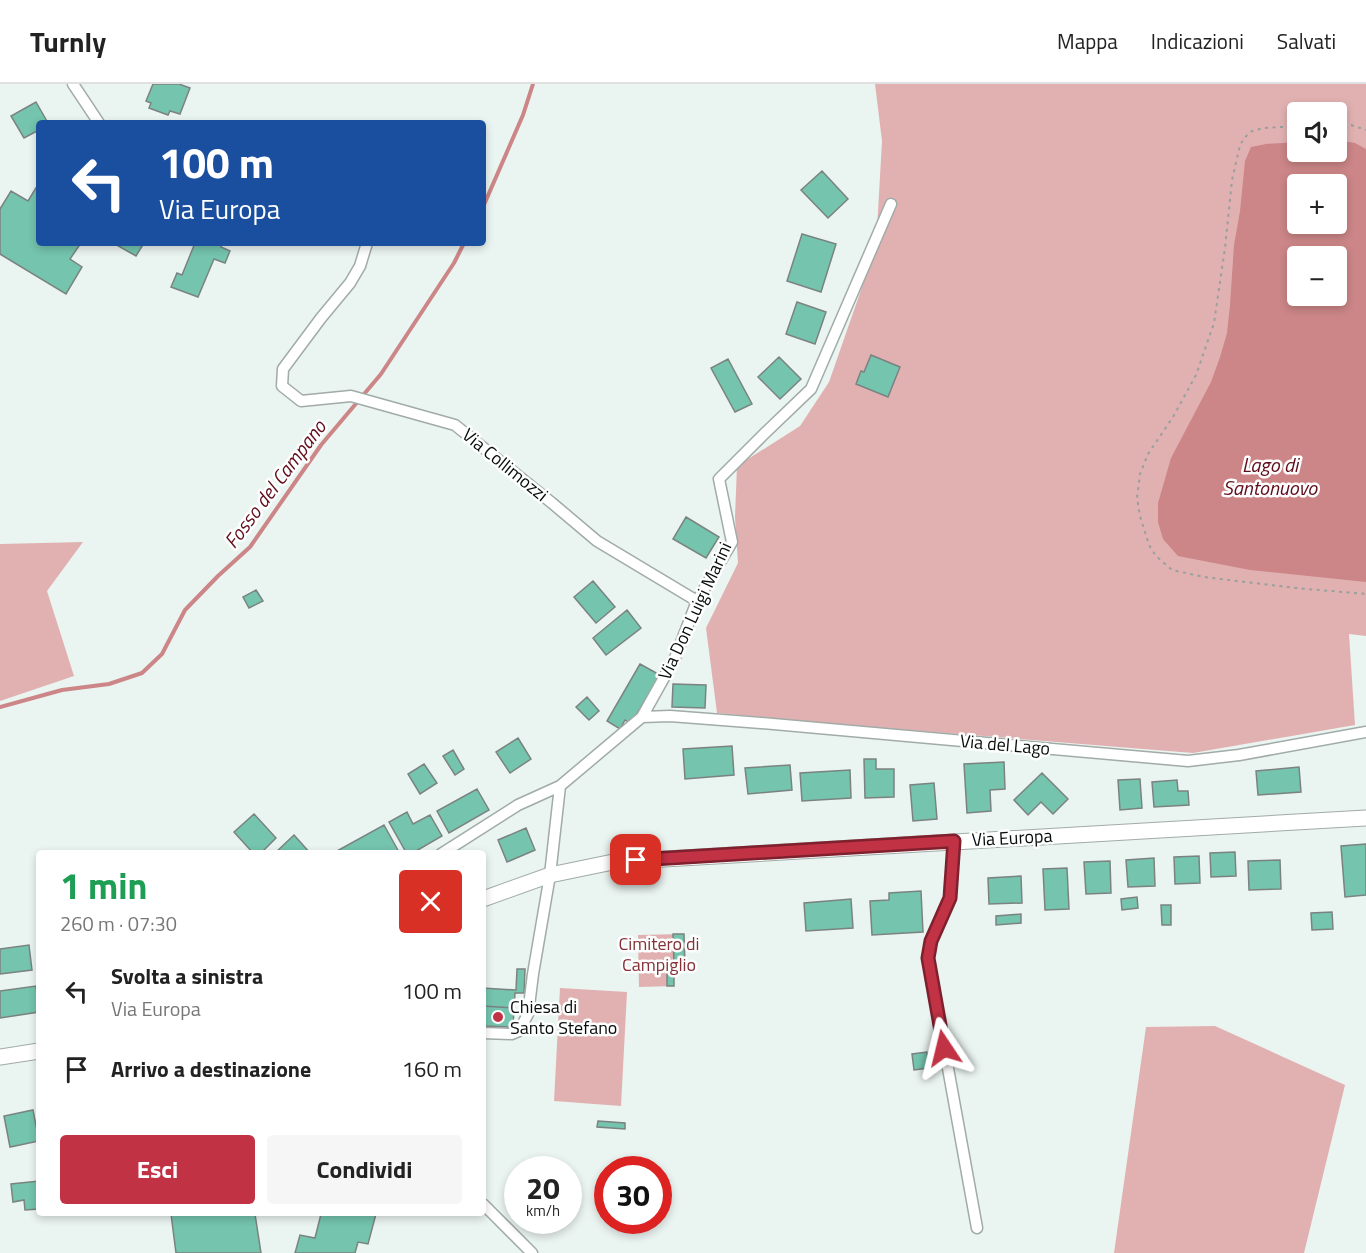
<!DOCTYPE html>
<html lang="it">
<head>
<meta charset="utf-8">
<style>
	:root { --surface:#fff; --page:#f6f6f6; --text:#222; --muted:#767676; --line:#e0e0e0; --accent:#c23245 }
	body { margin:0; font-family:"Titillium Web",sans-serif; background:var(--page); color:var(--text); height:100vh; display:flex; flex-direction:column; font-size:22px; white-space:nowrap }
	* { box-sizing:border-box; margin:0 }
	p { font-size:20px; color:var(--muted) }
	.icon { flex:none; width:33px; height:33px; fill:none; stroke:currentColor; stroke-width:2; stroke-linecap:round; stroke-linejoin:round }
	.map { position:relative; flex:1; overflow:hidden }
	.drawer { position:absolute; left:36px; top:766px; width:450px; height:366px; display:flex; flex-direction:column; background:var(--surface); border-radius:6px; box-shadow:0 3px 9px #0003 }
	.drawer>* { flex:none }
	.guide { position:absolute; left:36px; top:36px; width:450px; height:126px; border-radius:6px; box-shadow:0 3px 9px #0003; background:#1a4fa0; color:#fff; overflow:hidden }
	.fabs { position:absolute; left:1287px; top:18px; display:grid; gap:12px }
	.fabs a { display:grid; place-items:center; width:60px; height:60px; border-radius:6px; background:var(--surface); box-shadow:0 3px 9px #0003; font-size:30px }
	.speed { position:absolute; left:504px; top:1072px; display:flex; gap:12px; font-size:30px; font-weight:700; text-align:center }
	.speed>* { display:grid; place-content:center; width:78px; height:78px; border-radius:50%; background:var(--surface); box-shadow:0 3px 9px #0003; line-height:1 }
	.speed small { font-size:15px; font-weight:400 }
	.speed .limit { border:9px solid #d22; background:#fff; color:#111 }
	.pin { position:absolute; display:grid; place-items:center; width:51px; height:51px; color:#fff; margin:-26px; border-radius:12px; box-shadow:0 3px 9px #0006 }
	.me { position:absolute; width:66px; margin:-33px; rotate:350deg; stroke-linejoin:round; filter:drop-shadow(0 0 4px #0008) }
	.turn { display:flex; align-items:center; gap:21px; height:126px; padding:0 24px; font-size:27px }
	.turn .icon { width:78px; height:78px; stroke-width:2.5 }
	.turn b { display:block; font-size:42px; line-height:51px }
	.round { display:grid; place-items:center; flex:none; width:63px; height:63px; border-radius:6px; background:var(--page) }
	.head { display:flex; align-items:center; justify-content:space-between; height:102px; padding:0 24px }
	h1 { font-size:36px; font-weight:700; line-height:45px; color:#1e9e55 }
	.cta { display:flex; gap:12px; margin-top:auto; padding:12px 24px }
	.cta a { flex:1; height:69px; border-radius:6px; background:var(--accent); color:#fff; font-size:24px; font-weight:700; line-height:69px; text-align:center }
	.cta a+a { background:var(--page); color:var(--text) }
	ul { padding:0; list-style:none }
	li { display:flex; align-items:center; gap:18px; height:78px; padding:0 24px }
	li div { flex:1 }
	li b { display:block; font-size:22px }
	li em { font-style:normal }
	header { display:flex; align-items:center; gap:36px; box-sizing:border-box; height:84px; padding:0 30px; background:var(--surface); border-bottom:2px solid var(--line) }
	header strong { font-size:28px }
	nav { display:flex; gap:33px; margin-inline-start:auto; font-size:21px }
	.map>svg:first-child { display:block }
	.green { fill:#e1b1b1; fill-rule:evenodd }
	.water { fill:#cc8687; fill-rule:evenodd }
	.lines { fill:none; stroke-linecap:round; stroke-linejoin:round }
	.stream { stroke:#cc8687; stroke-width:4 }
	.building { fill:#74c4ae; stroke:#7b8380; stroke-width:1.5 }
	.minor-casing { stroke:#a1aba7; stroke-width:13 }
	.secondary-casing { stroke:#a1aba7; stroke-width:17 }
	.path { stroke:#98a09d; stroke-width:2; stroke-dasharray:3 4.5; stroke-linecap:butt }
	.minor { stroke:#fff; stroke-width:10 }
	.secondary { stroke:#fff; stroke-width:15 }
	.route-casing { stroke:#7e202d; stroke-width:15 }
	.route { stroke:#c23245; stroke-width:10 }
	.poi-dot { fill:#c23245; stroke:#fdfffe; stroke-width:2 }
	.labels { text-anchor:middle; stroke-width:5; stroke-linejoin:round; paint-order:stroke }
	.street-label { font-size:18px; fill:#090c0b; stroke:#fdfffe }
	.park-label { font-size:18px; fill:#853037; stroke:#fdfffe }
	.poi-label { font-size:18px; fill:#090c0b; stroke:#fdfffe; text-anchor:start }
	.water-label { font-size:20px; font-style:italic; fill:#610c1b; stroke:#fdfffe }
</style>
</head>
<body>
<header>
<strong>Turnly</strong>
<nav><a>Mappa</a><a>Indicazioni</a><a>Salvati</a></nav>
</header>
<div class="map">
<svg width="1366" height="1169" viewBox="0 0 1366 1169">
	<rect width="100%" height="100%" fill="#eaf4f0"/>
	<path class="green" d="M 875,0 L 1366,0 L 1366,552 L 1349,550 L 1355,641 L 1193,669 L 871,643 L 717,629 L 706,544 L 738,479 L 735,433 L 737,382 L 800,342 L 829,298 L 876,163 L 882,57 ZM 1298,28 L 1336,28 L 1336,68 L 1298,68 ZM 1298,100 L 1336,100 L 1336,140 L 1298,140 ZM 1298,172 L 1336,172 L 1336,212 L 1298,212 Z
		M 83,458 L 47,507 L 74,592 L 0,617 L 0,460 Z
		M 684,850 L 685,881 L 674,881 L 674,902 L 639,903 L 638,851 Z
		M 560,904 L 627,908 L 621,1022 L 554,1017 Z
		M 1215,942 L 1345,1001 L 1304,1169 L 1114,1169 L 1146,943 Z"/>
	<path class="water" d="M 1337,56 L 1355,59 L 1366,65 L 1366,498 L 1250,486 L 1178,472 L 1163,455 L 1158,438 L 1158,419 L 1171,374 L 1211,298 L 1220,273 L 1227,249 L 1230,221 L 1234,161 L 1240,127 L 1245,77 L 1251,63 L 1266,60 L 1297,58 L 1298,68 L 1336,68 ZM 1298,100 L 1336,100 L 1336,140 L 1298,140 ZM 1298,172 L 1336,172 L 1336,212 L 1298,212 Z"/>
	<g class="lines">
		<path class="stream" d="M 483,123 L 523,31 L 533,0
			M 0,623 L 62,606 L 109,600 L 142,589 L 162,570 L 185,526 L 218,492 L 250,463 L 321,361 L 381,290 L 454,179 L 464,159"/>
	</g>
	<path class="building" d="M 153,0 L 179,0 L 190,4 L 180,30 L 170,27 L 168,31 L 149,24 L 151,19 L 146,17 Z
		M 36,18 L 48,39 L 39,39 L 39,46 L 24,54 L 11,32 Z
		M 822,87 L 848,115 L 828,134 L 801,106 Z
		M 39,99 L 39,159 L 81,159 L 70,175 L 82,183 L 66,210 L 0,170 L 0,125 L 11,107 L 28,117 Z
		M 802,150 L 836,160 L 821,208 L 787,197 Z
		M 113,159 L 144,159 L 136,172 Z
		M 195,159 L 223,159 L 221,163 L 230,167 L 225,179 L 214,175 L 198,213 L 171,203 L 177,189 L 182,191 Z
		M 797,218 L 826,228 L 815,260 L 786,250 Z
		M 871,271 L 900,283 L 888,313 L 856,300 L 861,287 L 864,288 Z
		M 779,273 L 801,295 L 780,315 L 758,293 Z
		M 728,275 L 752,320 L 735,328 L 711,284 Z
		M 686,433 L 719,453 L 706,474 L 673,455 Z
		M 593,497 L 615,523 L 596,539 L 574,513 Z
		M 256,506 L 263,517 L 249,524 L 243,513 Z
		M 627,526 L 641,544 L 606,571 L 593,554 Z
		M 640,580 L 660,591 L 631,640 L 625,636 L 620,645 L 607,637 Z
		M 673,600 L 706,601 L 705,624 L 672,623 Z
		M 587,613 L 599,627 L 589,636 L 576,623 Z
		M 518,654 L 531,675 L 510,689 L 496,668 Z
		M 732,662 L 734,691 L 685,695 L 683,665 Z
		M 453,666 L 464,685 L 455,691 L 443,672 Z
		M 864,675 L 876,675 L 876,685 L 894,685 L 894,713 L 865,714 Z
		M 1004,678 L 1005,705 L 990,706 L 991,727 L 967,729 L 964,680 Z
		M 424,680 L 437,699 L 420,710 L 408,690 Z
		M 790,681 L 792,706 L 748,710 L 745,684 Z
		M 1299,683 L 1301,708 L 1258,711 L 1256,687 Z
		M 850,686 L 851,714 L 802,717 L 800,689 Z
		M 1042,689 L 1068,715 L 1053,730 L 1041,718 L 1028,731 L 1014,716 Z
		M 1140,695 L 1142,724 L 1120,726 L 1118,696 Z
		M 1177,696 L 1178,707 L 1188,707 L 1189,721 L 1154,723 L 1152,698 Z
		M 934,699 L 937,735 L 913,737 L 910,701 Z
		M 477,705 L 489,726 L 449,749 L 437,727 Z
		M 407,728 L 413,740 L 430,731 L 442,752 L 411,770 L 407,770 L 389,738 Z
		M 254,730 L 276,754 L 260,770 L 254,770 L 234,748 Z
		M 384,741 L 400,770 L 336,770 L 335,768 Z
		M 526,744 L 535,766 L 507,778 L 498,756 Z
		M 294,751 L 311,770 L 274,770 Z
		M 1366,760 L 1366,811 L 1345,813 L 1341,762 Z
		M 1235,768 L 1236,792 L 1211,793 L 1210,769 Z
		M 1199,772 L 1200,799 L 1175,800 L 1174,773 Z
		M 1154,774 L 1155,802 L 1128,803 L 1126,776 Z
		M 1280,776 L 1281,805 L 1249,806 L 1248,777 Z
		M 1110,777 L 1111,809 L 1086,810 L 1084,778 Z
		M 1067,784 L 1069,825 L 1045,826 L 1043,785 Z
		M 1021,792 L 1022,819 L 989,820 L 988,794 Z
		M 921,807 L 923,848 L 872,851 L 870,817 L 889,816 L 889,809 Z
		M 1137,813 L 1138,824 L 1122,826 L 1121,815 Z
		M 851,815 L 853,844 L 806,847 L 804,819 Z
		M 1161,821 L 1171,821 L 1171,841 L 1162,841 Z
		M 1332,828 L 1333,845 L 1312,846 L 1311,829 Z
		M 1021,830 L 1021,839 L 996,841 L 996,832 Z
		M 673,850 L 684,850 L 685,881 L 674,881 Z
		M 29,861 L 32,886 L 0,890 L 0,865 Z
		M 667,881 L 674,881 L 674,902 L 667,902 Z
		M 517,885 L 525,885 L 524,909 L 515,909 L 514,924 L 483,922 L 483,904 L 516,906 Z
		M 36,902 L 39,928 L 0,934 L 0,907 Z
		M 483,922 L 514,924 L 513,943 L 483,942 Z
		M 927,968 L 929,984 L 914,986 L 912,970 Z
		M 33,1026 L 39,1057 L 10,1063 L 4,1032 Z
		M 598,1037 L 625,1039 L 625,1045 L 597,1043 Z
		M 39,1097 L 39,1125 L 25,1126 L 24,1116 L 13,1118 L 11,1100 Z
		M 171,1130 L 255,1130 L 261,1169 L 176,1169 Z
		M 321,1130 L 376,1130 L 368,1160 L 358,1158 L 355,1169 L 295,1169 L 300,1151 L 315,1154 Z"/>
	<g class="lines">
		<g class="minor-casing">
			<path id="minor" d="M 73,0 L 99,39
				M 367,159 L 360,182 L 350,199 L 321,234 L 283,285 L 282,302 L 301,317 L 351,312 L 455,341 L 552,419 L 597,457 L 697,517
				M 642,633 L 670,632 L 761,639 L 1188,677 L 1239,671 L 1366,648
				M 954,757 L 950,814 L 931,857 L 928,874 L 977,1144
				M 441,770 L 518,721 L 560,702 L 642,633 L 675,574 L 697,517 L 732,458 L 719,395 L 763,351 L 811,305 L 891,120
				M 483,949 L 512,950 L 519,947 L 528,930 L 533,890 L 550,791 L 560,702
				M 483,1120 L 532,1169"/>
		</g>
		<g class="secondary-casing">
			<path id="secondary" d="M 483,815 L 550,791 L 613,778 L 1366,734
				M 0,973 L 39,967"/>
		</g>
		<path class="path" d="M 1336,40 L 1351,41 L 1366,46
			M 1298,42 L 1264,44 L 1252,47 L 1245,53 L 1240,61 L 1232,96 L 1225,164 L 1214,239 L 1196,291 L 1173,333 L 1148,370 L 1140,390 L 1137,414 L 1140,432 L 1149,461 L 1156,472 L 1172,486 L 1204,493 L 1296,504 L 1366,510"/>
		<use href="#minor" class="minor"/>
		<use href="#secondary" class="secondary"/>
	</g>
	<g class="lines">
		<g class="route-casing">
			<path id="route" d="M 636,776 L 954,757 L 950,814 L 931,857 L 928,874 L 944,964"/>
		</g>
		<use href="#route" class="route"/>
	</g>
	<circle class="poi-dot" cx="498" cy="933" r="6"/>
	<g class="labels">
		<g class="street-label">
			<text transform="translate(505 381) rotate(39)" y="6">Via Collimozzi</text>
			<text transform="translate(695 527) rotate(-65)" y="6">Via Don Luigi Marini</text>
			<text transform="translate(1005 661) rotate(5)" y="6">Via del Lago</text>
			<text transform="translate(1012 754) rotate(-3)" y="6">Via Europa</text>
		</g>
		<g class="park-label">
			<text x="659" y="866">Cimitero di<tspan x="659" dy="21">Campiglio</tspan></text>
		</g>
		<g class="poi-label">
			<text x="510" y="929">Chiesa di<tspan x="510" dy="21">Santo Stefano</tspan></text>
		</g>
		<g class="water-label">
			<text x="1270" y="388">Lago di<tspan x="1270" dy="23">Santonuovo</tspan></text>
			<text transform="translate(275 400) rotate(-53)" y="7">Fosso del Campano</text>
		</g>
	</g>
</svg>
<div class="fabs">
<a><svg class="icon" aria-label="sound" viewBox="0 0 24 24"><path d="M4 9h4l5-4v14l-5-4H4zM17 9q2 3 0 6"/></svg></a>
<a>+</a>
<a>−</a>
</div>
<div class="speed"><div>20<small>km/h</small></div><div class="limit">30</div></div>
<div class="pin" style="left:636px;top:776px;background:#d93025"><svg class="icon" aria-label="arrive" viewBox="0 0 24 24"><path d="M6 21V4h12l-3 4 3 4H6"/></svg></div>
<svg class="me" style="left:944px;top:964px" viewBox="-20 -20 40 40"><path d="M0-17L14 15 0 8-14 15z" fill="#c23245" stroke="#fff" stroke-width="4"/></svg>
<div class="guide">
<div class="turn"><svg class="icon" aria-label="left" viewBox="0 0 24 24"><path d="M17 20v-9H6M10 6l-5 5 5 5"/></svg><div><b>100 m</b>Via Europa</div></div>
</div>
<section class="drawer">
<div class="head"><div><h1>1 min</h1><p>260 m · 07:30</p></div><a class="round" style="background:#d93025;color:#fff"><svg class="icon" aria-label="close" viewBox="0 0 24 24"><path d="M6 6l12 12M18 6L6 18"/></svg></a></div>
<ul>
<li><svg class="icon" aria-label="left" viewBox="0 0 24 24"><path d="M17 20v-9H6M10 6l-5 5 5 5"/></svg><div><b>Svolta a sinistra</b><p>Via Europa</p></div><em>100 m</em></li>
<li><svg class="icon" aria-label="arrive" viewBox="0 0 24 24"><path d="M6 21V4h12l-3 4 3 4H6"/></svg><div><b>Arrivo a destinazione</b></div><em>160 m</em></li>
</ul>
<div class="cta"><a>Esci</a><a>Condividi</a></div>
</section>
</div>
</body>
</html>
